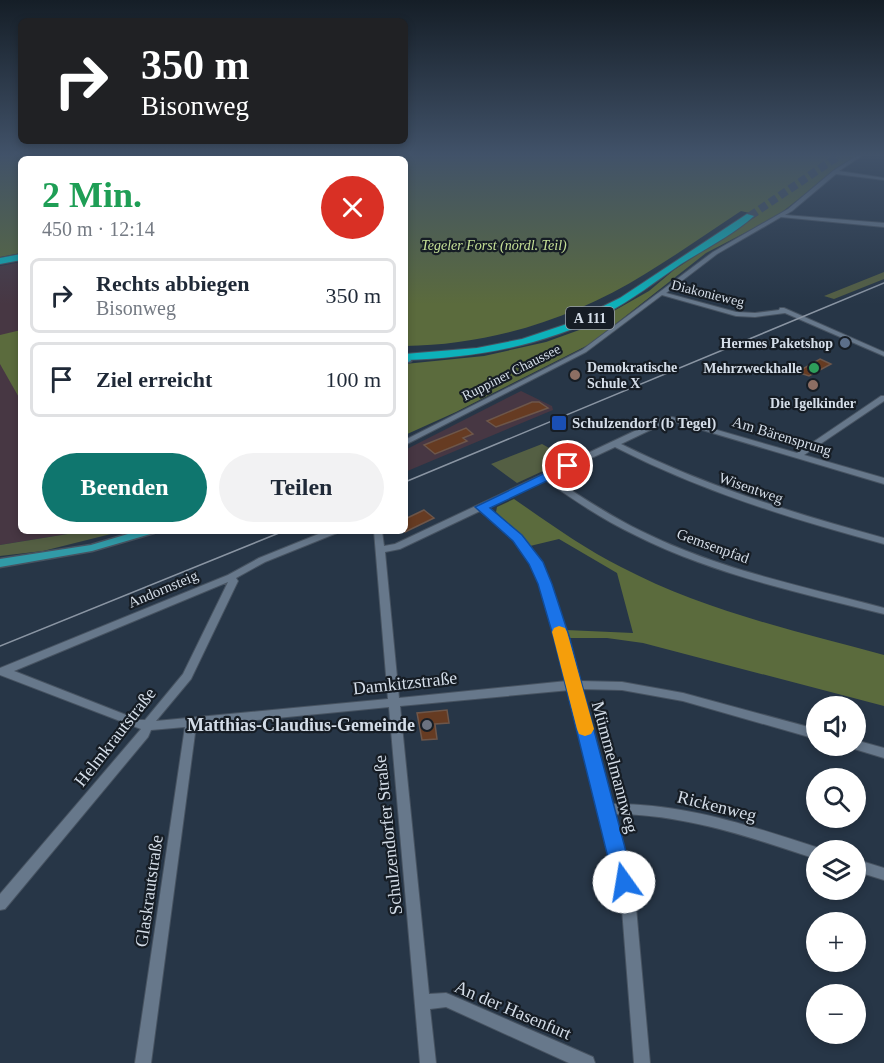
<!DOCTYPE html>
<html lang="de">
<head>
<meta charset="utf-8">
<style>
	:root { --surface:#fff; --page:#f2f2f3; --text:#1f2937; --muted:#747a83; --line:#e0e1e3; --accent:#0f766e }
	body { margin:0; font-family:Georgia,serif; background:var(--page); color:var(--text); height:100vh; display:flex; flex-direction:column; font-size:22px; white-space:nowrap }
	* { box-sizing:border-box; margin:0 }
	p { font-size:20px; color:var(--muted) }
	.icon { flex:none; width:33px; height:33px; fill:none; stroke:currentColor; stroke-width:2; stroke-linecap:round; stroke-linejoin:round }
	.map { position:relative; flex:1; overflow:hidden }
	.side { position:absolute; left:18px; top:156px; width:390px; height:378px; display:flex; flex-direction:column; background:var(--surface); border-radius:9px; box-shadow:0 3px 9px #0003 }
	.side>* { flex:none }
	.top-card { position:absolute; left:18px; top:18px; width:390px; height:126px; border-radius:9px; box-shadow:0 3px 9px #0003; background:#202124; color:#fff; overflow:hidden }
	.tools { position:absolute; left:806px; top:696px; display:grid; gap:12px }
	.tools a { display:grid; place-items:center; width:60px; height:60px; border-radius:50%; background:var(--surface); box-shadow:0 3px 9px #0003; font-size:30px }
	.pin { position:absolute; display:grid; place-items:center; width:51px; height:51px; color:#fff; margin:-26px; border:3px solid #fff; border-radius:50%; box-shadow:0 2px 6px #0007 }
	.me { position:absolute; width:66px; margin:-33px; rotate:347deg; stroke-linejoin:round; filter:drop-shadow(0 0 4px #0008) }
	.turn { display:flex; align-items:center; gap:21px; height:126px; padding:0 24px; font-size:27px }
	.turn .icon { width:78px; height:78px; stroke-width:2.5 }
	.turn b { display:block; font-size:42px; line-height:51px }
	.round { display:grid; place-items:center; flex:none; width:63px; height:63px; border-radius:32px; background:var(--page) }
	.headline { display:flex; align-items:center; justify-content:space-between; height:102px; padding:0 24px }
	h1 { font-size:36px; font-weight:700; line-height:45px; color:#1e9e55 }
	.button { display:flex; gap:12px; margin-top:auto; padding:12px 24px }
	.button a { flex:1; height:69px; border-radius:36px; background:var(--accent); color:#fff; font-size:24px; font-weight:700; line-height:69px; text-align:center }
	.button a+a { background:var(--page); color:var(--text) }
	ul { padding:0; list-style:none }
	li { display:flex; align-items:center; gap:18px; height:75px; margin:0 12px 9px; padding:0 12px; border:3px solid var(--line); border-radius:9px }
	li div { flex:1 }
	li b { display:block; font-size:22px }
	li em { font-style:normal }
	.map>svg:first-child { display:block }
	.commercial { fill:#473743 }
	.green { fill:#545f43 }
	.forest { fill:#5b6b3d }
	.building { fill:#663b22; stroke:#6d564a; stroke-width:1.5 }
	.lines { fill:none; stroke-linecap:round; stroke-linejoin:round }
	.highway-tunnel { stroke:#414f5f; stroke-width:8; stroke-dasharray:8 4; stroke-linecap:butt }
	.minor-casing { stroke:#475361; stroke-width:2 }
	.major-casing { stroke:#475361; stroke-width:3 }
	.highway-casing { stroke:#475361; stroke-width:2 }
	.minor { fill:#67788b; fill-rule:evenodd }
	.major { fill:#319aa7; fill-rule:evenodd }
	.highway { fill:#0db1ba; fill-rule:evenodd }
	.tram { stroke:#8a95a3; stroke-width:1.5 }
	.route { fill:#1a73e8; stroke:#114b97; stroke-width:1.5 }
	.slow { fill:#f59e0b }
	.service-dot { fill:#5c6f8a; stroke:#161d25; stroke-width:2 }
	.leisure-dot { fill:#2e9e5b; stroke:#161d25; stroke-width:2 }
	.education-dot { fill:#8d6e63; stroke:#161d25; stroke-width:2 }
	.transit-dot { fill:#1a4fb4; stroke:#161d25; stroke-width:2 }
	.worship-dot { fill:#6b7280; stroke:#161d25; stroke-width:2 }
	.labels { text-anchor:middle; stroke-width:4.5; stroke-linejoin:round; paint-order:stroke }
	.far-park-label { font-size:14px; font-style:italic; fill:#c6e197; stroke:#161d25 }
	.far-street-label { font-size:14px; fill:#d4dde8; stroke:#161d25 }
	.shield { fill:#161d25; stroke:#9ba3ae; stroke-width:1.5 }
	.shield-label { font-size:14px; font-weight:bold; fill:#d4dde8 }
	.far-poi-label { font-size:14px; font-weight:bold; fill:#d4dde8; stroke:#161d25; text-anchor:end }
	.poi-label { font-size:15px; font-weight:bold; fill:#d4dde8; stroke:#161d25; text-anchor:start }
	.street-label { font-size:15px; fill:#d4dde8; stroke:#161d25 }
	.near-street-label { font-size:18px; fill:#d4dde8; stroke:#161d25 }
	.near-poi-label { font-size:18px; font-weight:bold; fill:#d4dde8; stroke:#161d25; text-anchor:end }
</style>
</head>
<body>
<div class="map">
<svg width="884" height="1063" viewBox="0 0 884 1063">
	<rect width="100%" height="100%" fill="#273647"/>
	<path class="commercial" d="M 21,262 L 21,531 L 86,531 L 0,545 L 0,266 Z
		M 521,391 L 552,406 L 553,410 L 405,472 L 405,450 Z"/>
	<path class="green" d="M 884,272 L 884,279 L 834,299 L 824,296 Z
		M 542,444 L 569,459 L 517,483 L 491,464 Z
		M 86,531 L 123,531 L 43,551 L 0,556 L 0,545 Z"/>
	<path class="forest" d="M 0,155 L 858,155 L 838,168 L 777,216 L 706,253 L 590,344 L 456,412 L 405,435 L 405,364 L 484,356 L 546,342 L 582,329 L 649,291 L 674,270 L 758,215 L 741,211 C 709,232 678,254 645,274 C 572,319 491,345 405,346 L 405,159 L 21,159 L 21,253 L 0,257 Z
		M 21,330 L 21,401 L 0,364 L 0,335 Z
		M 514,499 C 549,523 583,548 621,567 C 703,610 795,631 884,655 L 884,706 L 643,643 L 607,638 L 568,638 L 566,630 L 633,633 L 617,573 L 559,539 L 530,546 L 518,532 L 496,512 L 497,507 Z"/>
	<path class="building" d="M 820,359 L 831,364 L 809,376 L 797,372 Z
		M 532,402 L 539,402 L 548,408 L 496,427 L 487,421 Z
		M 466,428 L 473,434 L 463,438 L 467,441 L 435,454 L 424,445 Z
		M 424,510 L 434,518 L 405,532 L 405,519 Z
		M 447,710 L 449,723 L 435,724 L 437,739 L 422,740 L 417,713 Z"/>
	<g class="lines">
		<path class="highway-tunnel" d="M 750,216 L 840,155"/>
		<g class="minor-casing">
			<path id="minor" d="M 858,155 L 863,155 L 839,171 L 884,178 L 884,180 L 836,174 L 792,211 L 785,215 L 884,223 L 884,227 L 781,217 L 717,254 L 666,293 L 736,312 L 755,313 L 779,310 L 780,308 L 784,308 L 884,352 L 884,356 L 785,313 L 755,317 L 736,316 L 662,295 L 586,352 L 405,445 L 405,440 L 582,350 L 713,252 L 788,209 L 833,171 Z
				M 881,396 L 884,396 L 884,401 L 804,455 L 884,478 L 884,484 L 672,421 L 665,423 L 621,444 C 705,486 793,513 884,538 L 884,544 C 791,519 701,491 615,447 L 551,477 C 580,496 610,516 641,531 C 717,569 802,586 884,608 L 884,614 C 800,593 712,574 635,535 C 603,520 574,500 545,480 L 487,508 L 521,536 L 541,562 L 550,584 L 567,639 L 578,681 L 622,682 L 683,693 L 816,729 L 816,739 L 683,701 L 622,690 L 580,689 L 610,804 C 682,803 748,825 816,847 L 821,850 L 816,850 L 816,859 C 750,837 684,814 613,814 L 635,896 L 650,1063 L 634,1063 L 621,896 L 570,690 L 400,706 L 429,994 L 446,993 L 451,995 L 593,1057 L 595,1063 L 569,1063 L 446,1007 L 430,1009 L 436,1063 L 420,1063 L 389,707 L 196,726 L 151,1063 L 135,1063 L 185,727 L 151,730 L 148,737 L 5,909 L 0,910 L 0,894 L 141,729 L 0,675 L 0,668 L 228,575 L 259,558 L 326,531 L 338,531 L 337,533 L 265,562 L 236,578 L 238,581 L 191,679 L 156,721 L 388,699 L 374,531 L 382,531 L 384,546 L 395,544 L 660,419 L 672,417 L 797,453 ZM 480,511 C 492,521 506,530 516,542 C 545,576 557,638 567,681 L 399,698 L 385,552 L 400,549 ZM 228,582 L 183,674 L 145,720 L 139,720 L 14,671 Z
				M 855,740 L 884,748 L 884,758 L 851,748 L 849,746 L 855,746 Z
				M 855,859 L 884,868 L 884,880 L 855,871 Z"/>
		</g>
		<g class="major-casing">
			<path id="major" d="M 405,359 L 410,359 L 411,361 L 405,363 Z
				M 138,531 L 155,531 L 154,533 L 92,551 L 0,567 L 0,559 L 91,545 Z"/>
		</g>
		<g class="highway-casing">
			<path id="highway" d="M 747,214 L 754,216 C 733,235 705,249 681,264 C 656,281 632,300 605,314 C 544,346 473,358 405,360 L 405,354 L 477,348 L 522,339 L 567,324 L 620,298 Z
				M 21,254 L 21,260 L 0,264 L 0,258 Z"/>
		</g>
		<use href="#minor" class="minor"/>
		<use href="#major" class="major"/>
		<use href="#highway" class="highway"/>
		<path class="tram" d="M 405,482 L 884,283
			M 0,646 L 284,531"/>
	</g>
	<linearGradient id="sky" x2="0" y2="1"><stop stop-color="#151e27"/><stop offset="0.51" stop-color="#415269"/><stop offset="1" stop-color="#415269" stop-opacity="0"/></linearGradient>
	<rect width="884" height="304" fill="url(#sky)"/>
	<path class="route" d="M 568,462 L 574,466 L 572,469 L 490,508 L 522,535 L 543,562 L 552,584 L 570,639 L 634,882 L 631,889 L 624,892 L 617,889 L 614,882 L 554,639 L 538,584 L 529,564 L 513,541 L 475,507 Z"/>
	<path class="slow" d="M 559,626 L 565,628 L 567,632 L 594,729 L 591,734 L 585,736 L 579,734 L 577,729 L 552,632 L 554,628 Z"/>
	<circle class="service-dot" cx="845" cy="343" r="6"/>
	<circle class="leisure-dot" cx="814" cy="368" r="6"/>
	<g class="education-dot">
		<circle cx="575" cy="375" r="6"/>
		<circle cx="813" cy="385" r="6"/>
	</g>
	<rect class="transit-dot" x="551" y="415" width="16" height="16" rx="3"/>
	<circle class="worship-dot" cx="427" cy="725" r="6"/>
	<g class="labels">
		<g class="far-park-label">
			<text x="494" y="250">Tegeler Forst (nördl. Teil)</text>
		</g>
		<g class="far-street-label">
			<text transform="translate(708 293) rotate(14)" y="5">Diakonieweg</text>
			<text transform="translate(511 372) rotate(-27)" y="5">Ruppiner Chaussee</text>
		</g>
		<rect class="shield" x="566" y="307" width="48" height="22" rx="4.5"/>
		<g class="shield-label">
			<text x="590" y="323">A 111</text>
		</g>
		<g class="far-poi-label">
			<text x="833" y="348">Hermes Paketshop</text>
			<text x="587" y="372" text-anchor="start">Demokratische<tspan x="587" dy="16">Schule X</tspan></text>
			<text x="802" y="373">Mehrzweckhalle</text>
			<text x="813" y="408" text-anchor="middle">Die Igelkinder</text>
		</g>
		<g class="poi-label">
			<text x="572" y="428">Schulzendorf (b Tegel)</text>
		</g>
		<g class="street-label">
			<text transform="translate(782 436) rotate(17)" y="5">Am Bärensprung</text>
			<text transform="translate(751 488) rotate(19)" y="5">Wisentweg</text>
			<text transform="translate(713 546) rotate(20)" y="5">Gemsenpfad</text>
			<text transform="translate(163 589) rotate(-23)" y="5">Andornsteig</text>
		</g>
		<g class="near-street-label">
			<text transform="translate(405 683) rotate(-6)" y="6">Damkitzstraße</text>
			<text transform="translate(115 737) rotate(-52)" y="6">Helmkrautstraße</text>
			<text transform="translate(615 767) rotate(75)" y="6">Mümmelmannweg</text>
			<text transform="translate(717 806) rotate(14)" y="6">Rickenweg</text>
			<text transform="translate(388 835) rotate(-96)" y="6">Schulzendorfer Straße</text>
			<text transform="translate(149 891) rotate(-82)" y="6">Glaskrautstraße</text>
			<text transform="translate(513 1010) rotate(23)" y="6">An der Hasenfurt</text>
		</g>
		<g class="near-poi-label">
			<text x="415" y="731">Matthias-Claudius-Gemeinde</text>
		</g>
	</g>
</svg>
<div class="tools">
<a><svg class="icon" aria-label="sound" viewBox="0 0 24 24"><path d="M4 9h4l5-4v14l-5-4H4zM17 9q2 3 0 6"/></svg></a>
<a><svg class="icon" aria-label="search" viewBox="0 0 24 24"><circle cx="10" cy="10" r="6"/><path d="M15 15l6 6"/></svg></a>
<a><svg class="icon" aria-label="layers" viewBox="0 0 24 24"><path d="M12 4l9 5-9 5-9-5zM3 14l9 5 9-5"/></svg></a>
<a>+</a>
<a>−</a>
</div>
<div class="pin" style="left:568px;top:466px;background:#d93025"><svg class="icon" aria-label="arrive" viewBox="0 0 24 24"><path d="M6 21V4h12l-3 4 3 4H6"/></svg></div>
<svg class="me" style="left:624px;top:882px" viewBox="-20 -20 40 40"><circle r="19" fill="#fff"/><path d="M0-13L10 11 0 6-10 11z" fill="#1a73e8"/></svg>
<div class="top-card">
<div class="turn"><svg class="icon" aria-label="right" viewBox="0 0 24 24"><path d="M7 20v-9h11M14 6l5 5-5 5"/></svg><div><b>350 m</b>Bisonweg</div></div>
</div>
<section class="side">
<div class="headline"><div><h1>2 Min.</h1><p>450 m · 12:14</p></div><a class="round" style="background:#d93025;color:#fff"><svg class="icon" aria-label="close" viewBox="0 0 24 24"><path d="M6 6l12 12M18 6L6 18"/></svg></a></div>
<ul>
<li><svg class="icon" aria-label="right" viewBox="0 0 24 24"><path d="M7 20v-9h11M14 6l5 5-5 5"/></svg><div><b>Rechts abbiegen</b><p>Bisonweg</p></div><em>350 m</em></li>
<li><svg class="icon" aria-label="arrive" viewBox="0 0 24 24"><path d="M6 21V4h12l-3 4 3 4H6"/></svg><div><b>Ziel erreicht</b></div><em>100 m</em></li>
</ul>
<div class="button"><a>Beenden</a><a>Teilen</a></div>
</section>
</div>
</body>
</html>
